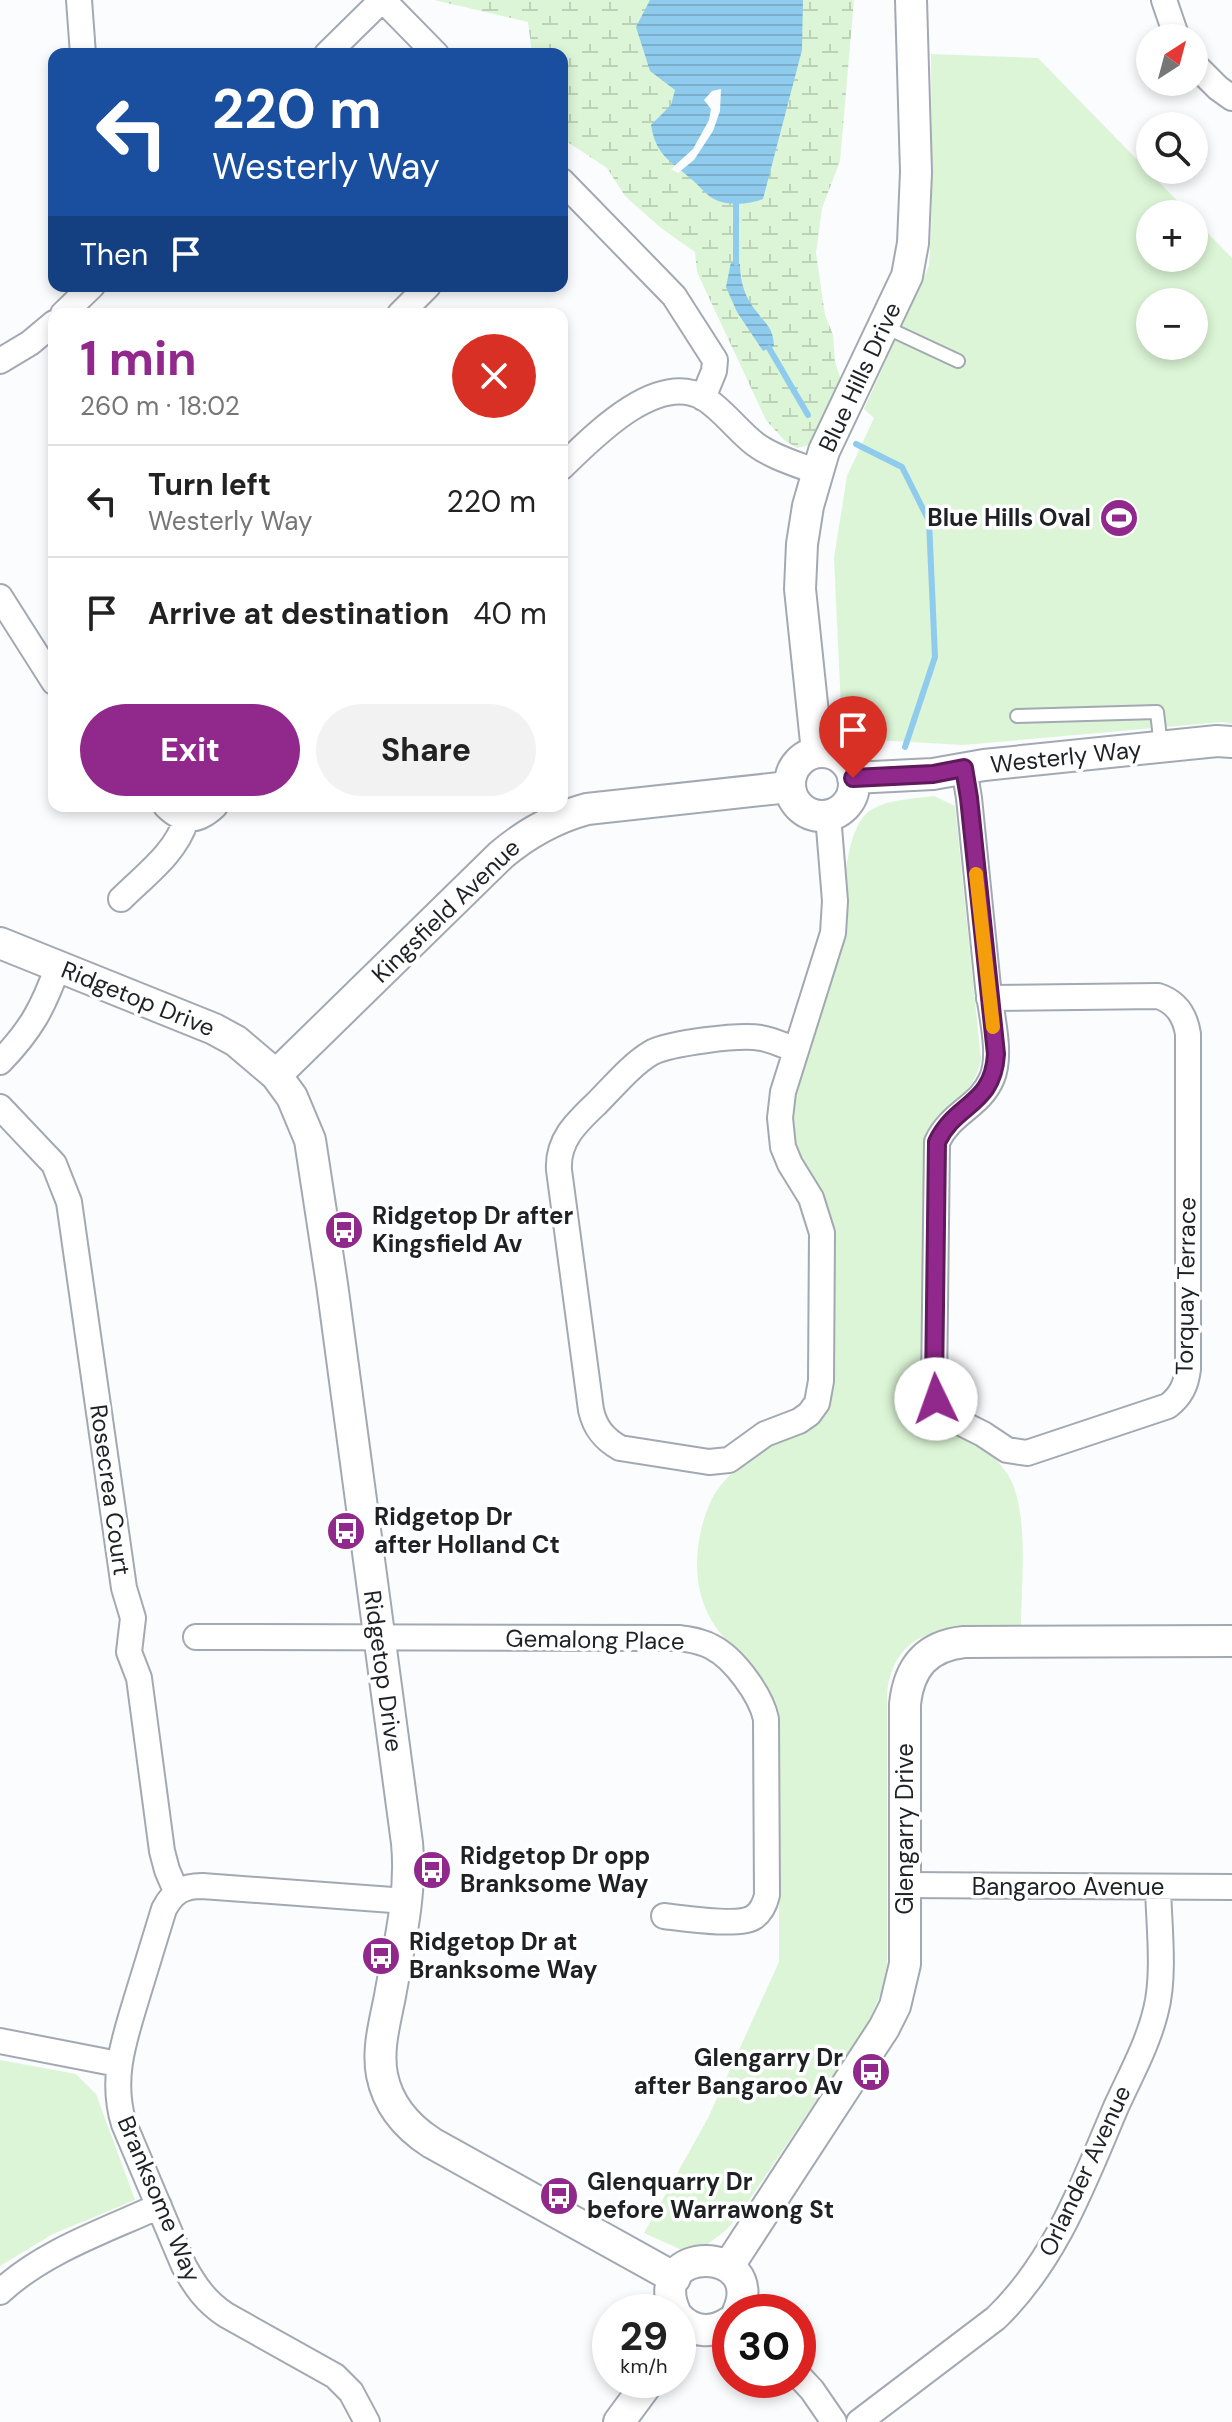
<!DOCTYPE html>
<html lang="en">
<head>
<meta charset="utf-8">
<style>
	:root { --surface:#fff; --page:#f2f2f2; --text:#222; --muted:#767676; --line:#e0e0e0; --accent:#91288c }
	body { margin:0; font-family:"DM Sans",sans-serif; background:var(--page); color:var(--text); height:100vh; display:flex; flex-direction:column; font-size:30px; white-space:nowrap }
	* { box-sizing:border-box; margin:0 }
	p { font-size:26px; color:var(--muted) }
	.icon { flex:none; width:44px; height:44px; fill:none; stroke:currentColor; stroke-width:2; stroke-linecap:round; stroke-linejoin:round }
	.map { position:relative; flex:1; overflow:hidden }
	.details { position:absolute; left:48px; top:308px; width:520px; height:504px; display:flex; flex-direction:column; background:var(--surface); border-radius:16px; box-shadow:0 4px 12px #0003 }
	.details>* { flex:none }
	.guide { position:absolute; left:48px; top:48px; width:520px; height:244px; border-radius:16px; box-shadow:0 4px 12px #0003; background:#1a4fa0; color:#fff; overflow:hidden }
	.needle { width:52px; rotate:36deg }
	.buttons { position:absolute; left:1136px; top:24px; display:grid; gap:16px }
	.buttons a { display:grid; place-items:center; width:72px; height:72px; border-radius:50%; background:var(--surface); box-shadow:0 4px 12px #0003; font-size:40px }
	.speed { position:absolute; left:592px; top:2294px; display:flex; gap:16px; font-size:40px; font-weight:700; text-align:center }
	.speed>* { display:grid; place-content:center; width:104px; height:104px; border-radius:50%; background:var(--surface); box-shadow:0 4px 12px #0003; line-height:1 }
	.speed small { font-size:20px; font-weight:400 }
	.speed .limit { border:12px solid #d22; background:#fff; color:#111 }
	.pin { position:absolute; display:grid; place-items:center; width:68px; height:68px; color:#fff; margin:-82px -34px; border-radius:50% 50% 50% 0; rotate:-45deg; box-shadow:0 0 8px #0007 }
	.pin .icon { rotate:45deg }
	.me { position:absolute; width:88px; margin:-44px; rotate:357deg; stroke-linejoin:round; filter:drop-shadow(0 0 6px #0008) }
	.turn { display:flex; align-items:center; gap:28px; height:168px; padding:0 32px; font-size:36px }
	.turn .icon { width:104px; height:104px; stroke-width:2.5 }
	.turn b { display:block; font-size:56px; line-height:68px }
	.then { display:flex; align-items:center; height:76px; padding:0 32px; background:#0003; gap:16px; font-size:30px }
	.round { display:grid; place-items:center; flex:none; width:84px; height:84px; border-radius:42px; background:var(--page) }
	.summary { display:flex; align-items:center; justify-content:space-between; height:136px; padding:0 32px }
	h1 { font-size:48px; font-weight:700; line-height:60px; color:var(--accent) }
	.primary-button { display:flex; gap:16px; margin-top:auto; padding:16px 32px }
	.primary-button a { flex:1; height:92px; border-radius:48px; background:var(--accent); color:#fff; font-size:32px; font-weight:700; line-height:92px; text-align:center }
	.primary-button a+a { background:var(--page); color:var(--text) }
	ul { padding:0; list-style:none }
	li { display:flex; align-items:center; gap:24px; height:112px; padding:0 32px; border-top:2px solid var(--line) }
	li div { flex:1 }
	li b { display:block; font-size:30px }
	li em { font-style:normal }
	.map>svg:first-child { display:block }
	.wetland { fill:url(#wetland-marsh) }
	.park { fill:#dcf5d6; fill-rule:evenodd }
	.water { fill:url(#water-rules) }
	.pier { fill:#fafcfe }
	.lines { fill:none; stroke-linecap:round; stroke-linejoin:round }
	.stream { stroke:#8fcbec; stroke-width:6 }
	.service-casing { stroke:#a3a9b2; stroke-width:16 }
	.minor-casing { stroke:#a3a9b2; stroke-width:28 }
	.tertiary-casing { stroke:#a3a9b2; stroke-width:34 }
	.service { stroke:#fff; stroke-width:12 }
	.minor { stroke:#fff; stroke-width:24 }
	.tertiary { stroke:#fff; stroke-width:30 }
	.route-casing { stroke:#5e1a5b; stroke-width:20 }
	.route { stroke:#91288c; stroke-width:14 }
	.slow { stroke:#f59e0b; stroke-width:14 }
	.labels { text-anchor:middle; stroke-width:7; stroke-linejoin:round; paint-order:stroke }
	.street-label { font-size:24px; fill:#1f2225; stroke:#fff }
	.poi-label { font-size:24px; font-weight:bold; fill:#1f2225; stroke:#fff; text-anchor:start }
</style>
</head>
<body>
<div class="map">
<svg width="1232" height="2422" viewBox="0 0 1232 2422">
	<defs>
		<pattern id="wetland-marsh" width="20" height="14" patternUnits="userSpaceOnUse" patternTransform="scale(2)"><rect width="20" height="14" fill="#dcf5d6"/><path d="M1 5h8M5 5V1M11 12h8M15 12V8" fill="none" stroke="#bcd2b8"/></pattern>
		<pattern id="water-rules" width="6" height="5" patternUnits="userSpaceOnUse" patternTransform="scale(2)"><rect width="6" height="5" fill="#8fcbec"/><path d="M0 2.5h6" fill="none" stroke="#7baeca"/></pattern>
	</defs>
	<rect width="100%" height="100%" fill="#fafcfe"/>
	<path class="wetland" d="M 434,0 L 854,0 L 840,161 L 822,208 L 816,253 L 825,315 L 833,335 L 835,362 L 841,380 L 823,422 L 810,445 L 797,448 L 784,440 L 766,420 L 697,272 L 695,252 L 661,228 L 625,196 L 607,168 L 563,139 L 562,54 L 532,54 L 528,22 Z"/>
	<path class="park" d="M 931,54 L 1038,58 L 1190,214 L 1150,214 L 1150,258 L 1194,258 L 1194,219 L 1232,258 L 1232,724 L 1223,722 L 963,745 L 858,739 L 841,707 L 834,558 L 847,476 L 874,418 L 864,409 L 929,266 L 932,209 ZM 1150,302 L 1194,302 L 1194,346 L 1150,346 Z
		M 934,796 L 955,806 L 981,1060 C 972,1105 936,1100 923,1142 L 922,1395 C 929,1425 942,1427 967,1439 C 984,1447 998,1459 1008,1475 C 1030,1511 1021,1585 1021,1627 C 963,1628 895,1618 887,1694 L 887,1964 L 882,1990 L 868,2024 L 737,2218 L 725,2231 L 693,2255 L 644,2233 L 708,2118 L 779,1962 L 779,1723 C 773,1698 759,1680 743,1660 C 732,1646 717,1632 709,1616 C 691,1581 695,1538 710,1503 C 722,1476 752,1455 778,1442 C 810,1427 827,1425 832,1385 L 832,1226 L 823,1197 L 803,1167 L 793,1142 L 791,1129 L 794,1092 L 844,893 C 845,870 850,823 871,810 C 889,799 913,799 934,796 Z
		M 0,2060 L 76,2074 L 96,2094 L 135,2200 L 53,2234 L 0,2266 Z"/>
	<path class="water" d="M 650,0 L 803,0 L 802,50 L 763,199 C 749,205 727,206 714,199 C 705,194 698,184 690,178 C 669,160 656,155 651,125 L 671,105 L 675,90 L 650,71 L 636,27 Z
		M 731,262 L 740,264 C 740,282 745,298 757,312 C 767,326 773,327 774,346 L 763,351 L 737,312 L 726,287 Z"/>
	<path class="pier" d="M 721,89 L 720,111 L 713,131 L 694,160 L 678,173 L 671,169 L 693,149 L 709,120 L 711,109 L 704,100 L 712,91 Z"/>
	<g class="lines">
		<path class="stream" d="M 736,203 L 736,263
			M 769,348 L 808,415
			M 856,444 L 902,467 L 929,521 L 935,657 L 905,747"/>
		<g class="service-casing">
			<path id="service" d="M 883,326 L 958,361
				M 1017,716 L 1157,712 L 1161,747"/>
		</g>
		<g class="minor-casing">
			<path id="minor" d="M 79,0 L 83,54
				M 383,0 L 436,54
				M 1164,0 L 1177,38
				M 327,54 L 382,0
				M 1194,64 L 1218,88 L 1232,98
				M 562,181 L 674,296 L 715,360 L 714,371 L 703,398
				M 63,314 L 92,286
				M 400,314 L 428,286
				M 0,361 L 30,343 L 54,323
				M 562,467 C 592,438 657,370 704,398 C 723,410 737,430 755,444 C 772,457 797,464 817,472
				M 0,597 L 54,682
				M 964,768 L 969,798 C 975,861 982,924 988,987 C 991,1014 1002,1054 992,1078 C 980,1107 951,1112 937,1142 L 934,1388 L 939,1404 L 951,1418 L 983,1434 L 1007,1450 L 1027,1453 L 1168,1406 C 1181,1396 1186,1385 1188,1369 L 1188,1034 C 1185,1015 1176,1002 1158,996 L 989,998
				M 166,806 C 183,823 197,823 215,806
				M 121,899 C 145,875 176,853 186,820
				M 796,1050 C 785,1046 773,1040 761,1038 C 741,1034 669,1043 651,1053 C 631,1065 614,1086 597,1103 C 577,1122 557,1140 559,1170 L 591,1410 C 595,1428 604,1439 620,1448 L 709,1462 L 729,1460 L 765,1434 L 799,1421 L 809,1414 L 817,1403 L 821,1381 L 822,1233 L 811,1198 L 790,1164 L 783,1147 L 780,1118 L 783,1092 L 833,933 L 835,901 L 828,815
				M 0,1062 C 31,1030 43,1008 58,966
				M 0,1107 L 54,1164 L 69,1202 L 124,1588 L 133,1618 L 129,1652 L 139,1678 L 162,1851 L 167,1870 L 176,1891
				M 196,1637 L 680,1638 C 691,1640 702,1641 712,1647 C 734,1658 761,1695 766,1719 L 767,1895 C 765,1904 761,1912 754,1917 C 740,1927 682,1918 664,1916
				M 905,1885 L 1232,1887
				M 0,2041 L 118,2064
				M 0,2292 C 44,2251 105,2231 159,2206
				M 798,2375 L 812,2390 L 834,2422
				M 367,2422 L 351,2392 L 335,2376 L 226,2315 C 206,2302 195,2286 184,2266 L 124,2124 C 110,2079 124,2040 137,1997 C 146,1968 155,1938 164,1909 C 173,1892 183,1886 202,1886 L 406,1901
				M 859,2422 L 996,2318 C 1056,2260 1084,2182 1116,2107 C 1130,2076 1148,2044 1156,2010 C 1165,1974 1159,1926 1158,1888"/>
		</g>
		<g class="tertiary-casing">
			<path id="tertiary" d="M 817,752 L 800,589 L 802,544 L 808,506 L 824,451 L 907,276 L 913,243 L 916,172 L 911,0
				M790 784a32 32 0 1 1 64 0a32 32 0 1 1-64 0Z
				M 853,778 L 933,774 L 984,765 L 1217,741 L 1232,742
				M 0,943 L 214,1029 L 236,1041 L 276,1075 L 292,1097 L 310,1140 L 332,1284 L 407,1843 C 412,1894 399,1945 390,1996 C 385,2022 377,2049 382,2075 C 388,2105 407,2127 432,2143 L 675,2278
				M 276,1075 L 501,855 C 527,833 554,818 587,809 L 789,787
				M 728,2267 L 884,2028 L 895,2006 L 905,1964 L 905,1704 C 909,1667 927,1646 964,1642 L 1232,1641
				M 675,2312 C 645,2243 767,2245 738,2312
				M 678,2317 C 693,2333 712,2334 730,2322
				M 619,2422 L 650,2380"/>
		</g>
		<use href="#service" class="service"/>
		<use href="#minor" class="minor"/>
		<use href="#tertiary" class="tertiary"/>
	</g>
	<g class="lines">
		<g class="route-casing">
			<path id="route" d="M 853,778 L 933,774 L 964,768 L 969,798 L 996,1054 C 993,1106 956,1102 937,1142 L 934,1388 L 936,1399"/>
		</g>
		<use href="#route" class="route"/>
		<path class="slow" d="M 976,874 L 993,1027"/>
	</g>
	<defs>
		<g id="stadium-disc" transform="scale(2)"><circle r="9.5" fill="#91288c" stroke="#fff"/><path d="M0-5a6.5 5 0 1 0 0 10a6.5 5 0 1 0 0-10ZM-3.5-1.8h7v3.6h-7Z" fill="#fff"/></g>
		<g id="bus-disc" transform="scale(2)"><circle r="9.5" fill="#91288c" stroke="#fff"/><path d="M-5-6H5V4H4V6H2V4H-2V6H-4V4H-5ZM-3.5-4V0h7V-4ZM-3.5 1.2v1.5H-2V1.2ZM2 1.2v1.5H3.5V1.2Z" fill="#fff"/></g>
	</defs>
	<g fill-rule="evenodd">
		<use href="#stadium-disc" x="1119" y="518"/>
		<use href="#bus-disc" x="344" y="1230"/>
		<use href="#bus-disc" x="346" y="1531"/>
		<use href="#bus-disc" x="432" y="1870"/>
		<use href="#bus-disc" x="381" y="1956"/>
		<use href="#bus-disc" x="871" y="2072"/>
		<use href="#bus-disc" x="559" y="2196"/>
	</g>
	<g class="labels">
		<g class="street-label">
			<text transform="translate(860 377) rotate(-65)" y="8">Blue Hills Drive</text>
			<text transform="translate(1066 757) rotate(-6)" y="8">Westerly Way</text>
			<text transform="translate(446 911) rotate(-44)" y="8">Kingsfield Avenue</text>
			<text transform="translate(138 999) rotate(22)" y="8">Ridgetop Drive</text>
			<text transform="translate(1186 1286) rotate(-89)" y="8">Torquay Terrace</text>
			<text transform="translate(110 1490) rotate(82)" y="8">Rosecrea Court</text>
			<text transform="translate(595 1640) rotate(1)" y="8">Gemalong Place</text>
			<text transform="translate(383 1671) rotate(82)" y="8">Ridgetop Drive</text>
			<text transform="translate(905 1829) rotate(-90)" y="8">Glengarry Drive</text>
			<text x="1068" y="1895">Bangaroo Avenue</text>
			<text transform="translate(1085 2171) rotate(-65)" y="8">Orlander Avenue</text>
			<text transform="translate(159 2199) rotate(67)" y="8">Branksome Way</text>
		</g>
		<g class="poi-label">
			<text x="1091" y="526" text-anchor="end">Blue Hills Oval</text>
			<text x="372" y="1224">Ridgetop Dr after<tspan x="372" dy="28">Kingsfield Av</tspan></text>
			<text x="374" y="1525">Ridgetop Dr<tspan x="374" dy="28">after Holland Ct</tspan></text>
			<text x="460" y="1864">Ridgetop Dr opp<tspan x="460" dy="28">Branksome Way</tspan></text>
			<text x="409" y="1950">Ridgetop Dr at<tspan x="409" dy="28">Branksome Way</tspan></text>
			<text x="843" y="2066" text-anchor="end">Glengarry Dr<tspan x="843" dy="28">after Bangaroo Av</tspan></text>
			<text x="587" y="2190">Glenquarry Dr<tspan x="587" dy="28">before Warrawong St</tspan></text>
		</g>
	</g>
</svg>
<div class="buttons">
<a><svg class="needle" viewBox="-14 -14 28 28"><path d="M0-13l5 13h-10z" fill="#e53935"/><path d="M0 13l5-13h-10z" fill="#767676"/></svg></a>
<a><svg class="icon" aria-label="search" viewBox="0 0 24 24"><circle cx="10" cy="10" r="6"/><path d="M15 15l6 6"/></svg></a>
<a>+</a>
<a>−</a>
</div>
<div class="speed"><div>29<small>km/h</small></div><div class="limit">30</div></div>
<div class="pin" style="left:853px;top:778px;background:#d93025"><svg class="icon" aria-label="arrive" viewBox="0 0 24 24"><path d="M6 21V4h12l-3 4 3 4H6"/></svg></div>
<svg class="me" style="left:936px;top:1399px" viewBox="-20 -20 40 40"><circle r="19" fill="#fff"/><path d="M0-13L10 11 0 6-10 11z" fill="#91288c"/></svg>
<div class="guide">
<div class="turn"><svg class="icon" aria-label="left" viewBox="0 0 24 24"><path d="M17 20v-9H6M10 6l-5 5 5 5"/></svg><div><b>220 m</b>Westerly Way</div></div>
<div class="then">Then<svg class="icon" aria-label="arrive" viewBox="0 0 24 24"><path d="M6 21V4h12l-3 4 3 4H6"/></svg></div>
</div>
<section class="details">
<div class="summary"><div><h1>1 min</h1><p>260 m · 18:02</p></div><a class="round" style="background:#d93025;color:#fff"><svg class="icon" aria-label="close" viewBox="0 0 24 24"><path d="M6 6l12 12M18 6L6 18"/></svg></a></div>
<ul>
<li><svg class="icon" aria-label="left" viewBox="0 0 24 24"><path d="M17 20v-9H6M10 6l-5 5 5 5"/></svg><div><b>Turn left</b><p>Westerly Way</p></div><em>220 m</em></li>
<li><svg class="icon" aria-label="arrive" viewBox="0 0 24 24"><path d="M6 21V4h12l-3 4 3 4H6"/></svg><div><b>Arrive at destination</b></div><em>40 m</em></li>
</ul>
<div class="primary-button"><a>Exit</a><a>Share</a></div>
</section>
</div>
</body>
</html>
